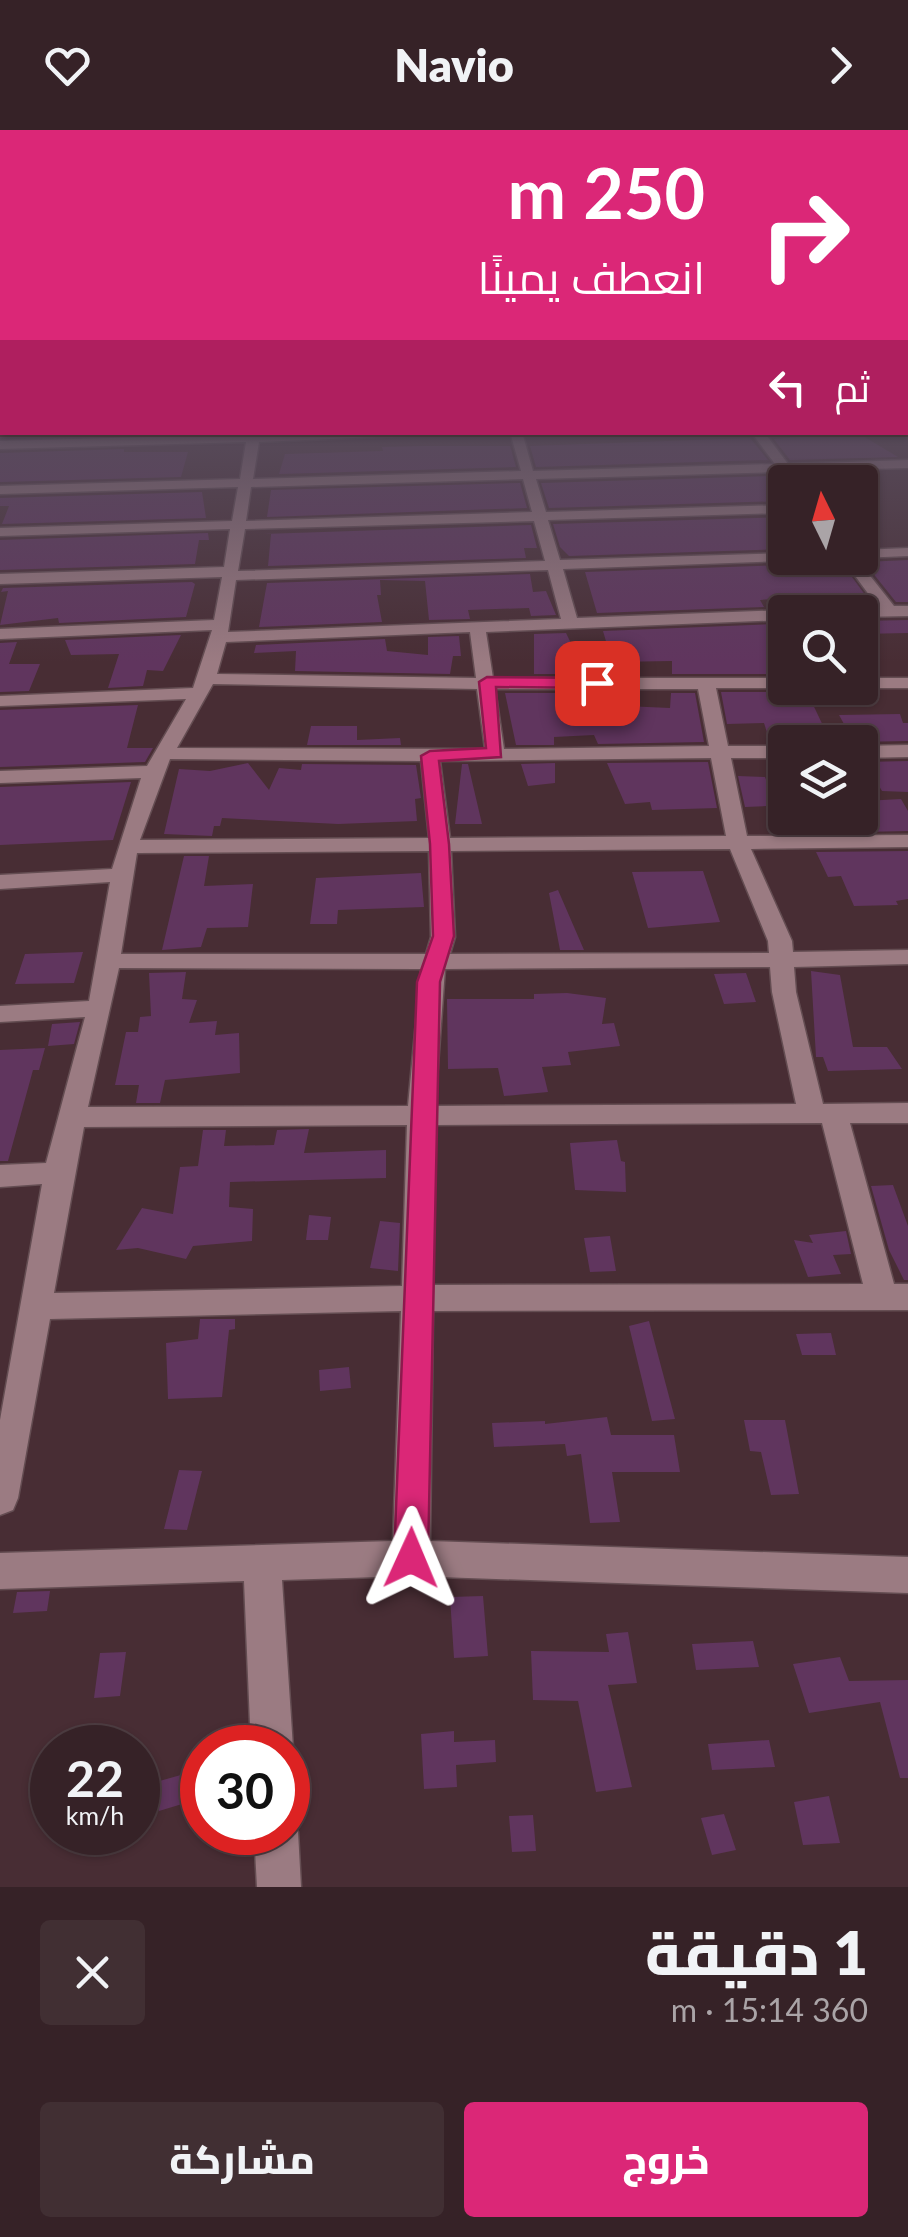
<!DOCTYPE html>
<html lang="ar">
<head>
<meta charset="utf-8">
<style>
	:root { --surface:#362227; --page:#412f33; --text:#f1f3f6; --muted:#aaa4a7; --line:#503f44; --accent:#db2777 }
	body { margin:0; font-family:Lato,Cairo,sans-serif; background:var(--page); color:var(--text); direction:rtl; height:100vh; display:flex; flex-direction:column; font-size:38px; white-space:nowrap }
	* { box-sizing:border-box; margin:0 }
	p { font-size:32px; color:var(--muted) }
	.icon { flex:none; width:55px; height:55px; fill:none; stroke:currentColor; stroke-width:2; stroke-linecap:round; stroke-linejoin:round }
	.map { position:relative; height:1757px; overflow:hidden; direction:ltr }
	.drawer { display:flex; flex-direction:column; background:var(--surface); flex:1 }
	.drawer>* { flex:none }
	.hud { position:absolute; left:0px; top:0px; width:910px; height:305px; box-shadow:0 2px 8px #0004,0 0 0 2px var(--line); direction:rtl; background:#db2777; color:#fff; overflow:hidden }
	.needle { width:65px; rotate:355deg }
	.tools { position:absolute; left:768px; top:335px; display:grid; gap:20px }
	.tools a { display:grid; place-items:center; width:110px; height:110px; border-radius:10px; background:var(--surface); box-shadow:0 2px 8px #0004,0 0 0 2px var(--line); font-size:50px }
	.speed { position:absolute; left:30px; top:1595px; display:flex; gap:20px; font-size:50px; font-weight:700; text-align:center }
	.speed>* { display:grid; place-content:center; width:130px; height:130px; border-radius:50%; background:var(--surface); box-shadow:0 2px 8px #0004,0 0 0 2px var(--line); line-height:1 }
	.speed small { font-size:25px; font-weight:400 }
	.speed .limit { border:15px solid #d22; background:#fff; color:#111 }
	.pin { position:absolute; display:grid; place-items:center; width:85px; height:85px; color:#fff; margin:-42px; border-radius:20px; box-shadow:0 5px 15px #0006 }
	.me { position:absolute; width:110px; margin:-55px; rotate:1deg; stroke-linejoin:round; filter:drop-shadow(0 0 8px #0008) }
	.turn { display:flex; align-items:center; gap:35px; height:210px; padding:0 40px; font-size:45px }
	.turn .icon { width:130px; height:130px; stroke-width:2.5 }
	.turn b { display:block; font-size:70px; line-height:85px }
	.then { display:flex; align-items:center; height:95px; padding:0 40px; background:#0003; gap:20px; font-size:38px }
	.round { display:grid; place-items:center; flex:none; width:105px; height:105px; border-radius:10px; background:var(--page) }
	.head { display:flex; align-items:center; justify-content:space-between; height:170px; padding:0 40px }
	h1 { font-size:60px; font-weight:800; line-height:75px }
	.action { display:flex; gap:20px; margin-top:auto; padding:20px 40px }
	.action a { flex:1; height:115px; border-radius:10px; background:var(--accent); color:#fff; font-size:40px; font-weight:800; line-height:115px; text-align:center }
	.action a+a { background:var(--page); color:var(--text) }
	header { display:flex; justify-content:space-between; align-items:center; height:130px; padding:0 40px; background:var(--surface); font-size:45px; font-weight:800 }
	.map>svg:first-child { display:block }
	.building { fill:#60355e }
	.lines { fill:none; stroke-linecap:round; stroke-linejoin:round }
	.minor-casing { stroke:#644d52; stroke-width:3 }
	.minor { fill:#9b7b82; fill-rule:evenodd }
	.route { fill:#db2777; stroke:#8e194d; stroke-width:2.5 }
</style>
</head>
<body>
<header><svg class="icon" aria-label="forward" viewBox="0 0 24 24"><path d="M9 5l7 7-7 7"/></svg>Navio<svg class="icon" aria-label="heart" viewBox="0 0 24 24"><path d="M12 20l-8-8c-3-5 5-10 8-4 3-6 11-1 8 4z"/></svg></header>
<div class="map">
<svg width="908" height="1757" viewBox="0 0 908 1757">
	<rect width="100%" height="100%" fill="#482d34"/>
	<path class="building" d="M 810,306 L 863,306 L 898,327 L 790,330 L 774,309 Z
		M 750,308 L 768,330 L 536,337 L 530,316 Z
		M 422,316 L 510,316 L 516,337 L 279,344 L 285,324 L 383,321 L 382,317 Z
		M 124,319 L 124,322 L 188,322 L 181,347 L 0,352 L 0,323 Z
		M 774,346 L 785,360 L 785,371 L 549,378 L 541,353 Z
		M 520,353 L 527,378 L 267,387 L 271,360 Z
		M 202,362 L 206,388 L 2,394 L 9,376 L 0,376 L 0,368 Z
		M 785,387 L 785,419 L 569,426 L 560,417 L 553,394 Z
		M 531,395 L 537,418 L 524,418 L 526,428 L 268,436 L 271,404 L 263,404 Z
		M 208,403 L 209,410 L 199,410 L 195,434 L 0,440 L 0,410 Z
		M 795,428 L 838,428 L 871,473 L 860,473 L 860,465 L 826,465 L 760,470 L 764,477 L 597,483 L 585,442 L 785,435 Z
		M 908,430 L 908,472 L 896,472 L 864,432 Z
		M 530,444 L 533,462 L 546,461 L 556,485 L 531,486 L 529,478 L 468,480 L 470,489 L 429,490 L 425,451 L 380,450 L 381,465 L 377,465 L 382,492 L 259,497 L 267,453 Z
		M 192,452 L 195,454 L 186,487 L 59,493 L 58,488 L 0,495 L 8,461 L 1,462 L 3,458 Z
		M 908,490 L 908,503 L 860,504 L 860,491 Z
		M 775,494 L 785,512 L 775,513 L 783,544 L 672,544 L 672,531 L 612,532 L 603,501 Z
		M 566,503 L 586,544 L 534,544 L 534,504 Z
		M 181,505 L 163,541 L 147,540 L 143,556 L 108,558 L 119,524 L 71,525 L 65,510 Z
		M 459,506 L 461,526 L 453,526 L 450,544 L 295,541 L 296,521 L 254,523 L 256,515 L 385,509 L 387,521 L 428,525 L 428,507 Z
		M 17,512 L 9,534 L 40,534 L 29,561 L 0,562 L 0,513 Z
		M 721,562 L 807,562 L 827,604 L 793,604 L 797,612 L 770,612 L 764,593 L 727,594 Z
		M 505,563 L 595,563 L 610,595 L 628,588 L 625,576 L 670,578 L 671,563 L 695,563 L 704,612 L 598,614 L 594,605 L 554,607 L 554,615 L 516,615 Z
		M 138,575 L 127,618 L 153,618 L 145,632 L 0,637 L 0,580 Z
		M 900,584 L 903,593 L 908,593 L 908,611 L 854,612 L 839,585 Z
		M 311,596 L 357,596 L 357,610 L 400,608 L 401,615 L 307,615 Z
		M 908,631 L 908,662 L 882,661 L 865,632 Z
		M 708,632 L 717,678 L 652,680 L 650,672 L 625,674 L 607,633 Z
		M 248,633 L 269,660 L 279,638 L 301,640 L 302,634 L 416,635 L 421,668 L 415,669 L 417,691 L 338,694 L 222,688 L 220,696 L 214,696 L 212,706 L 164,704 L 179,639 L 210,641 Z
		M 555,633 L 555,653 L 528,656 L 521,634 Z
		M 462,634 L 468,634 L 482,694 L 455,694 Z
		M 738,646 L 765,647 L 786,702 L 768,702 L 767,676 L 745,677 Z
		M 131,652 L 113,710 L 0,715 L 0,657 Z
		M 901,669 L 908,681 L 908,701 L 860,702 L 856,693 L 877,693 L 864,671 Z
		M 908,721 L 908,769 L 896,771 L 898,775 L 854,776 L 841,746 L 828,747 L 816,722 Z
		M 184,726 L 209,726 L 204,756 L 253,754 L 248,797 L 207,798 L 201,817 L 162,820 Z
		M 703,741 L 720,792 L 648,798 L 632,742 Z
		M 421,743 L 424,777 L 338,780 L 337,794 L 310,794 L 316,748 Z
		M 558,760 L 584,820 L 560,820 L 549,763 Z
		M 83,822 L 74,853 L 15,854 L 25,824 Z
		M 811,841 L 840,845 L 853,917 L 887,917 L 902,939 L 828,941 L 823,927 L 816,927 Z
		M 186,842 L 182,869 L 197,870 L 189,893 L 217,891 L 215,905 L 239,903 L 240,943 L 165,950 L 160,973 L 136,973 L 139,955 L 115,955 L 126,902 L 138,902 L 140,887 L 151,886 L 149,843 Z
		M 746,843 L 756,872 L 724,874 L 714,844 Z
		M 567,863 L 606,868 L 602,894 L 614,893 L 620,916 L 568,922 L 571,935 L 542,937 L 548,962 L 504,966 L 498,938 L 448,939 L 447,869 L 534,869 L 534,864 Z
		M 80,892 L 74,914 L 48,916 L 52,894 Z
		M 45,918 L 39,940 L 33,940 L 8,1031 L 0,1031 L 0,920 Z
		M 309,999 L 304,1023 L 386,1020 L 386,1048 L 230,1052 L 229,1077 L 253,1079 L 252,1111 L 193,1116 L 186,1129 L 138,1118 L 116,1120 L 142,1078 L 173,1084 L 180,1037 L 198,1036 L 203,1000 L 226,1000 L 224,1016 L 274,1015 L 277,1000 Z
		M 617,1010 L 621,1031 L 625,1032 L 626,1062 L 575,1060 L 570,1013 Z
		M 893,1055 L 908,1096 L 908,1150 L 904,1150 L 889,1120 L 871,1056 Z
		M 309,1085 L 331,1087 L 328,1110 L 306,1110 Z
		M 380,1091 L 400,1093 L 398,1141 L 370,1138 Z
		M 846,1101 L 851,1124 L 833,1125 L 841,1144 L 808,1147 L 794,1110 L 813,1113 L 809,1105 Z
		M 610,1106 L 616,1141 L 590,1142 L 584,1108 Z
		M 200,1189 L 235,1189 L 235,1199 L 229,1200 L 222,1267 L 168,1269 L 166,1213 L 198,1209 Z
		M 649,1191 L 675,1289 L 652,1291 L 629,1196 Z
		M 831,1203 L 836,1225 L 802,1225 L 796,1204 Z
		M 349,1237 L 351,1258 L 320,1261 L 319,1240 Z
		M 607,1287 L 611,1305 L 674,1305 L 680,1342 L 612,1342 L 620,1392 L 590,1393 L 581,1324 L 567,1326 L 565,1314 L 494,1317 L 492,1293 L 545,1291 L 545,1294 Z
		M 744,1290 L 785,1290 L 799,1364 L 771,1365 L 761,1322 L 750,1321 Z
		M 179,1340 L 202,1341 L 187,1400 L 164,1399 Z
		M 50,1461 L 47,1481 L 13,1483 L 17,1462 Z
		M 483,1466 L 488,1526 L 454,1528 L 450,1467 Z
		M 628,1502 L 637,1553 L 608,1555 L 632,1657 L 596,1662 L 578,1571 L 533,1570 L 531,1521 L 609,1522 L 606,1504 Z
		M 753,1511 L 759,1537 L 696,1540 L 692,1514 Z
		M 126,1522 L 120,1566 L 94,1568 L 100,1523 Z
		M 840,1527 L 849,1551 L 908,1550 L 908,1648 L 900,1648 L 880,1572 L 809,1583 L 793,1534 Z
		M 454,1601 L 454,1612 L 495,1610 L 496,1632 L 456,1635 L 457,1657 L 424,1659 L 421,1604 Z
		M 769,1610 L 775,1637 L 712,1640 L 708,1614 Z
		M 202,1639 L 202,1668 L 159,1681 L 156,1652 Z
		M 829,1666 L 840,1713 L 803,1715 L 794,1672 Z
		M 724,1684 L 736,1720 L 712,1725 L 701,1688 Z
		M 533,1685 L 536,1721 L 512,1722 L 509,1686 Z"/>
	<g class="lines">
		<g class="minor-casing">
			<path id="minor" d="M 0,288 L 2,289 L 2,295 L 0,296 Z
				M 333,302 L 495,302 L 259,312 L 253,349 L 521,341 L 510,302 L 522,302 L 533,341 L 775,334 L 751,302 L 764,302 L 788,334 L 908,330 L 908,338 L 793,341 L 799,348 L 792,352 L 780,342 L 536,349 L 546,382 L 785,375 L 785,383 L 548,390 L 560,430 L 785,423 L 785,428 L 792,428 L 785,431 L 563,439 L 577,488 L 785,480 L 791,482 L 785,482 L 785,490 L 486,502 L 493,548 L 785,548 L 785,558 L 788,558 L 716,558 L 728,616 L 785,616 L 785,628 L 731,628 L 747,706 L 908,705 L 908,717 L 751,719 L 792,811 L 793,822 L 908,820 L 908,834 L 794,837 L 796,862 L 823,974 L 908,973 L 908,993 L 850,993 L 894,1154 L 908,1154 L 908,1180 L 433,1181 L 430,1411 L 908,1427 L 908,1463 L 411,1446 L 282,1450 L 293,1618 L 288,1631 L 288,1618 L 251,1618 L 244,1451 L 0,1459 L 0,1423 L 393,1411 L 401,1181 L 50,1189 L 18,1368 L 13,1380 L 0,1385 L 0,1290 L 42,1054 L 0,1057 L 0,1035 L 46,1033 L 85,887 L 0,892 L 0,876 L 89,871 L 110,752 L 0,759 L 0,745 L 112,739 L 141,648 L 0,653 L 0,641 L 147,636 L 186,569 L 0,576 L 0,566 L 193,558 L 212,500 L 0,509 L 0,499 L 214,490 L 222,447 L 0,454 L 0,444 L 224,437 L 230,399 L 0,406 L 0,398 L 232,391 L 238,357 L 0,364 L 0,356 L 240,349 L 246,312 L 0,319 L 0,311 ZM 523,349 L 532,382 L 246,391 L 251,357 ZM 534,391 L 545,431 L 238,441 L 245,399 ZM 548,440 L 561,489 L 228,502 L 236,450 ZM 470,502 L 476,548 L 217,544 L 226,512 ZM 213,554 L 477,559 L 485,619 L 177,618 ZM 495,559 L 698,559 L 709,616 L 504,619 ZM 711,628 L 726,706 L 450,708 L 440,631 ZM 170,629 L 421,631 L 429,708 L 140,710 ZM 730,719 L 768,811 L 769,823 L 450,824 L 455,807 L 451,721 ZM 429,721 L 431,807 L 426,824 L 121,824 L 137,723 ZM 770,837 L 772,862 L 796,974 L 435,976 L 445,839 ZM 119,838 L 421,839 L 408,976 L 88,977 ZM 822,993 L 863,1154 L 433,1155 L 435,995 ZM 407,995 L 402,1156 L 54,1163 L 84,997 Z
				M 908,418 L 908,426 L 860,428 L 856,428 L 894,476 L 908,476 L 908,486 L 860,487 L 860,482 L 848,482 L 856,477 L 878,477 L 842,428 L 860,428 L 860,420 Z
				M 860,548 L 908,548 L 908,558 L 857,558 L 860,558 Z
				M 908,615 L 908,627 L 860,628 L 860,616 Z
				M 288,1685 L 298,1702 L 301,1757 L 257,1757 L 254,1702 L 288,1702 Z"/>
		</g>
		<use href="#minor" class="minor"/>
	</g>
	<linearGradient id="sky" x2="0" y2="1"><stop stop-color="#28191d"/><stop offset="0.54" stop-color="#584c5c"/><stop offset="1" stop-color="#584c5c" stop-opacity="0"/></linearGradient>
	<rect width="908" height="532" fill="url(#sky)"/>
	<path class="route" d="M 487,547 L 597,548 L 605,553 L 597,558 L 496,557 L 501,627 L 439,631 L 449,714 L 454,806 L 440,852 L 428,1428 L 423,1440 L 411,1444 L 399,1440 L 394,1428 L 417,852 L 433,806 L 430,714 L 421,626 L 430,621 L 486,618 L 479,552 Z"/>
</svg>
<div class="tools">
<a><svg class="needle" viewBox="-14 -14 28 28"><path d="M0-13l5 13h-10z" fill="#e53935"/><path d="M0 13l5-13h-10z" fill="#aaa4a7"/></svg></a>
<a><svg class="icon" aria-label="search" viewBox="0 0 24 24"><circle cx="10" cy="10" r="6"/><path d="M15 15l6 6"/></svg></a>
<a><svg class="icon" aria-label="layers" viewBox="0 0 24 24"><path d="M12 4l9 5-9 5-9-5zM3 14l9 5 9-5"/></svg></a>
</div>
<div class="speed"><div>22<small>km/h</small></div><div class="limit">30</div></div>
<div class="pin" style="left:597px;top:553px;background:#d93025"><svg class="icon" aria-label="arrive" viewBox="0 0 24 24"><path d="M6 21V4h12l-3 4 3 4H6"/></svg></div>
<svg class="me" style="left:411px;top:1428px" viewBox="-20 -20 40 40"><path d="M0-17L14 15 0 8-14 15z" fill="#db2777" stroke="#fff" stroke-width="4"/></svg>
<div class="hud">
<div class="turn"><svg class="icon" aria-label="right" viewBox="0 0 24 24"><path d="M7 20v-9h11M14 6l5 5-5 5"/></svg><div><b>250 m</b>انعطف يمينًا</div></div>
<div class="then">ثم<svg class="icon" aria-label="left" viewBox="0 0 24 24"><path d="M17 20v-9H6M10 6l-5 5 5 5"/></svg></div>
</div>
</div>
<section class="drawer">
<div class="head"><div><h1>1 دقيقة</h1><p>360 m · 15:14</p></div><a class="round"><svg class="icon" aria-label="close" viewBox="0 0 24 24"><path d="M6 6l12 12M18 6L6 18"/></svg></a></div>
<div class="action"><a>خروج</a><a>مشاركة</a></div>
</section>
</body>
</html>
